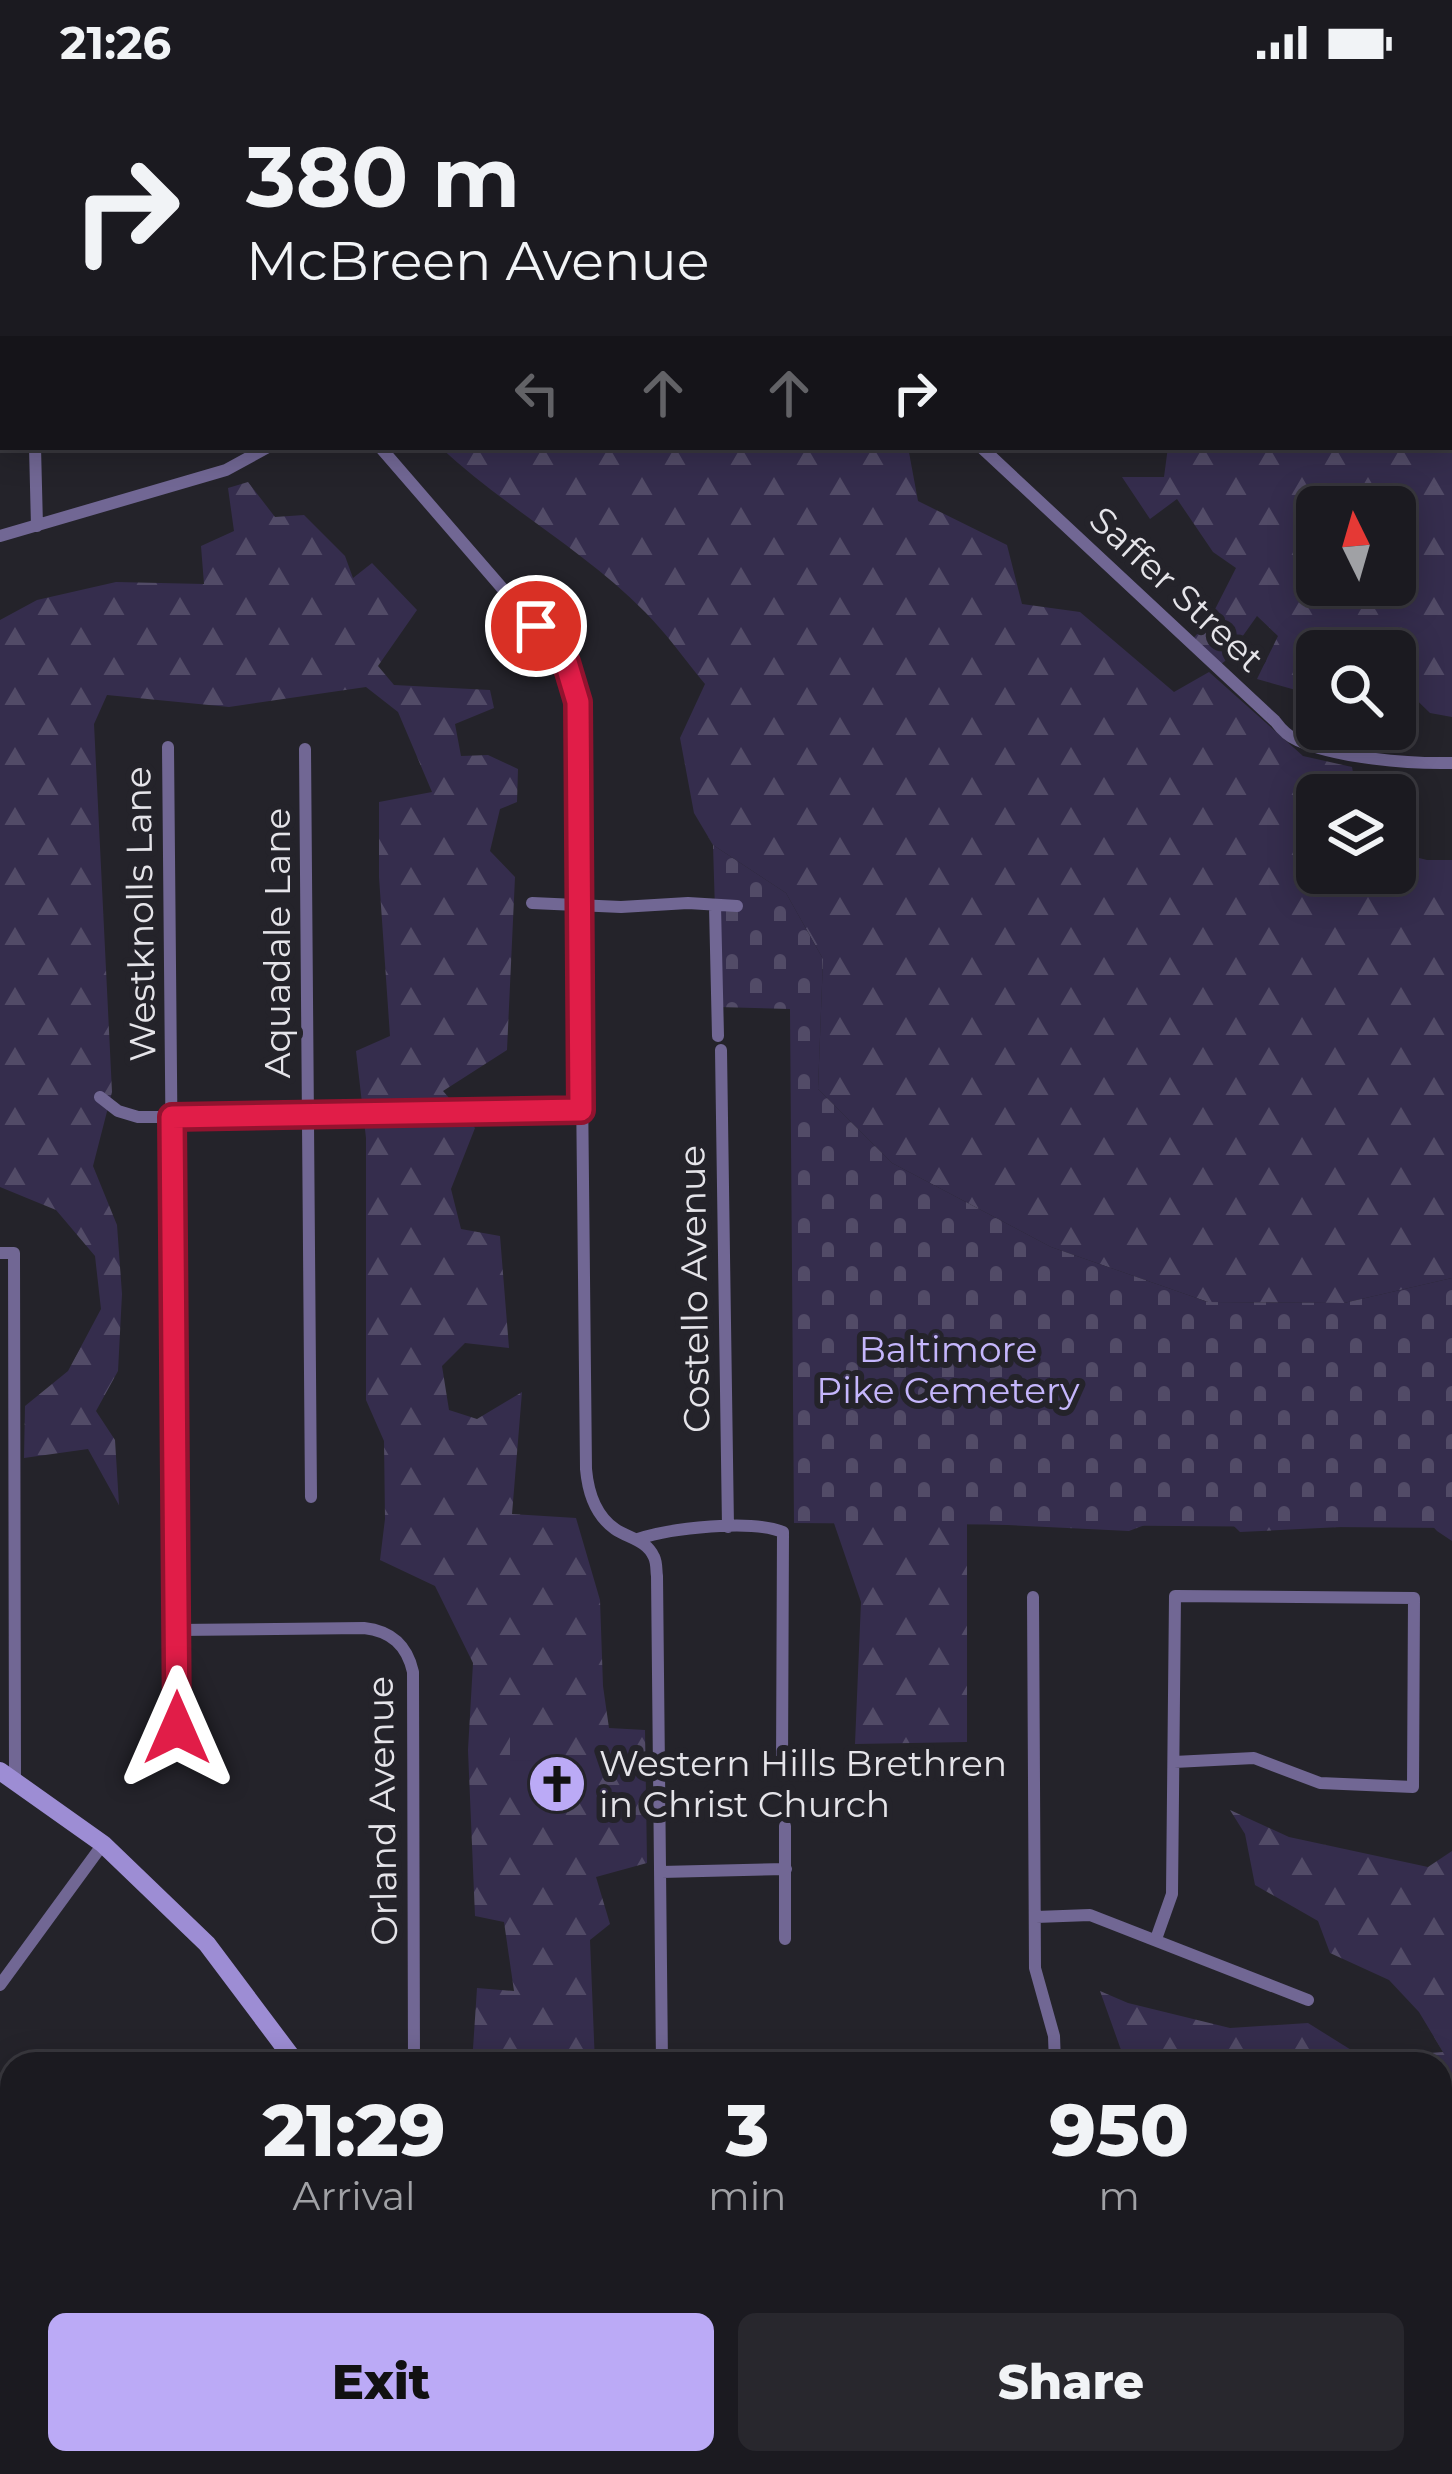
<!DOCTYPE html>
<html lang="en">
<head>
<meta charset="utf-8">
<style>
	:root { --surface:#1b1a20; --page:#28272d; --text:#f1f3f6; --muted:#a0a1a5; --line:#39383e; --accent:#bbaaf6 }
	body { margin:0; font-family:Montserrat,sans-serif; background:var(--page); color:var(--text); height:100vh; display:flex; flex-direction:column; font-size:45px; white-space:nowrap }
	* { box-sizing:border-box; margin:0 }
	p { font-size:39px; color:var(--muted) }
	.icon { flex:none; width:66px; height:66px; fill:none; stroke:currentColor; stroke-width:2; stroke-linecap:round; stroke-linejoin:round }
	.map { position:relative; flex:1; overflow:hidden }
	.sheet { position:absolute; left:0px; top:1968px; width:1452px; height:423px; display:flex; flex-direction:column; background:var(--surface); border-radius:36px 36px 0 0; box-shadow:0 6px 30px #0003,0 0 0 3px var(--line) }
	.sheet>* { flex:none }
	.guide { position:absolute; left:0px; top:0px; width:1452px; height:366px; box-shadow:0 6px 30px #0003,0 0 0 3px var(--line); background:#1b1a20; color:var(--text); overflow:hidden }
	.needle { width:78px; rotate:355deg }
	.buttons { position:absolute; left:1296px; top:402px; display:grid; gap:24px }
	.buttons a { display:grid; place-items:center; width:120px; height:120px; border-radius:18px; background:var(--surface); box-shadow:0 6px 30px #0003,0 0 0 3px var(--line); font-size:60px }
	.pin { position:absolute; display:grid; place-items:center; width:102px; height:102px; color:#fff; margin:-51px; border:6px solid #fff; border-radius:50%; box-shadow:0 3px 12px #0007 }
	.me { position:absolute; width:132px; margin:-66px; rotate:0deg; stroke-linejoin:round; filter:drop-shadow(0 0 9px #0008) }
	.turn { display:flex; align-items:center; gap:42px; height:252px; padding:0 48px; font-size:54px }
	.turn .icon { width:156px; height:156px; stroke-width:2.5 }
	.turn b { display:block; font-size:84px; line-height:102px }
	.lanes { display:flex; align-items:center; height:114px; padding:0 48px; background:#0003; justify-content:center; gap:60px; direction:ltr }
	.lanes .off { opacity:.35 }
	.eta { display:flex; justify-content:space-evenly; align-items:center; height:204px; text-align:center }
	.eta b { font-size:72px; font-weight:800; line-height:84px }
	.button { display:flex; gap:24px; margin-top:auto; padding:24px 48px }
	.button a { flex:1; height:138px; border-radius:18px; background:var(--accent); color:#111; font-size:48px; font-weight:800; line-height:138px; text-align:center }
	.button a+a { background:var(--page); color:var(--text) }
	.status { display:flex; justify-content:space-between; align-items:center; height:84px; padding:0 60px; background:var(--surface); direction:ltr }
	.status svg { height:33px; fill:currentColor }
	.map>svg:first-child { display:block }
	.forest { fill:url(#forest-firs); fill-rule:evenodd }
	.cemetery { fill:url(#cemetery-stones) }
	.garden { fill:#352d4d }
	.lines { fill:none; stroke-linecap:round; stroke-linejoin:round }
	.minor { stroke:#716794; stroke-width:12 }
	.secondary { stroke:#9d8dd4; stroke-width:18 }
	.primary { stroke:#beaef7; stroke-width:18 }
	.route-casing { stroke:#92132f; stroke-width:30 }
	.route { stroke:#e11d48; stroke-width:21 }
	.labels { text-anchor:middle; stroke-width:12; stroke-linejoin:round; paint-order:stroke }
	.street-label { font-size:36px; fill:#e5e4e9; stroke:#24232a }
	.park-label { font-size:36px; fill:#c5b6fc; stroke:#24232a }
	.poi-label { font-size:36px; fill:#e5e4e9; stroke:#24232a; text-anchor:start }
</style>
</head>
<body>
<div class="status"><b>21:26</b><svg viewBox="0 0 49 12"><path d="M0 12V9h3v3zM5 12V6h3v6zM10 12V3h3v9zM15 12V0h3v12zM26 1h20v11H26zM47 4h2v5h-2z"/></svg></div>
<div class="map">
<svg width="1452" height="2390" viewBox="0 0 1452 2390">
	<defs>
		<pattern id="forest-firs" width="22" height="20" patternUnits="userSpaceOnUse" patternTransform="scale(3)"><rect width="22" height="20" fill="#352d4d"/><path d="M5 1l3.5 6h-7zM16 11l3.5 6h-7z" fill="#524b67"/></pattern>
		<pattern id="cemetery-stones" width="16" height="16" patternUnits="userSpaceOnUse" patternTransform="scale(3)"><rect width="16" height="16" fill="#352d4d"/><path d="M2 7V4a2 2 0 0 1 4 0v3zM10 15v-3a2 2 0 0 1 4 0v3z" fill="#524b67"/></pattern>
	</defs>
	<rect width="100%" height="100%" fill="#24232a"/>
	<path class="forest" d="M 1452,256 L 1452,633 L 1430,629 L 1395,595 L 1395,567 L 1317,567 L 1317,612 L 1257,595 L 1278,552 L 1257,532 L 1225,577 L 1216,584 L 1189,559 L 1209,537 L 1236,484 L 1213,468 L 1177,415 L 1150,435 L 1122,393 L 1164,393 L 1168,363 L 1449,363 L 1449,261 ZM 1317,423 L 1395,423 L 1395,501 L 1317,501 Z
		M 440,363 L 908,363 L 918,417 L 1007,461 L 1022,520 L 1080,528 L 1174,608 L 1209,588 L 1303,672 L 1352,683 L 1357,711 L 1317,711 L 1317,789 L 1395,789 L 1395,768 L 1427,776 L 1452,776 L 1452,1194 L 1344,1219 L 1208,1218 L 1051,1163 L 892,1079 L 818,1005 L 823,875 L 786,809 L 713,761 L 694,729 L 680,654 L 705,600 C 685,576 667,550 645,528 C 583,465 504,423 440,363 Z
		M 248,398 L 275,433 L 304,431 L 345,472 L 353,494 L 372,479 L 417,526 L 378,582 L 394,601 L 490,606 L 494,624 L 455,640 L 461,672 L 488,671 L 518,685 L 517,718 L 500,725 L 490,767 L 515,793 L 507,966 L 443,1007 L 475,1044 L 451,1105 L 461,1145 L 500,1152 L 509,1264 L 465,1259 L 442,1282 L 449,1326 L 477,1335 L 522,1308 L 512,1430 L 576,1434 L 600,1516 L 603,1602 L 609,1644 L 645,1646 L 647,1779 L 596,1793 L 610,1840 L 590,1856 L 595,1980 L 472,1980 L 477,1904 L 514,1907 L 504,1838 L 475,1832 L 468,1666 L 473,1579 L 435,1502 L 380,1476 L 385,1435 L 384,1357 L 366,1316 L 366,1054 L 356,967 L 390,952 L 379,793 L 379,718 L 432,708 L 398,628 L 366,603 L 229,623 L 107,611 L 94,640 L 112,1008 L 93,1082 L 117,1141 L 122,1210 L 118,1287 L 96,1327 L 115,1356 L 119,1421 L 88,1365 L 24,1374 L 25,1322 L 68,1287 L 101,1225 L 95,1172 L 56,1126 L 0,1103 L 0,536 L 37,516 L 116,498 L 204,500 L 201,462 L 234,447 L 228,404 Z
		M 1452,1295 L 1452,1457 L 1437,1447 L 1402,1410 L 1361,1442 L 1240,1448 L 1208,1417 L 1129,1447 L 967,1439 L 967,1658 L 855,1660 L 861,1518 L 824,1410 Z
		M 1230,1726 L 1289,1753 L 1428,1783 L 1452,1767 L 1452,2140 L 1440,2135 L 1440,1980 L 1126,1980 L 1100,1907 L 1128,1919 L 1230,1944 L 1308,1939 L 1364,1974 L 1443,1968 L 1419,1928 L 1389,1896 L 1330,1869 L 1318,1837 L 1255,1801 L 1245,1750 Z
		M 12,2243 L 12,2369 L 0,2390 L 0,2263 Z
		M 754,2379 L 829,2379 L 828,2390 L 755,2390 Z"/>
	<path class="cemetery" d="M 713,761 L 786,809 L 823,875 L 818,1005 L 892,1079 L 1051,1163 L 1208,1218 L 1344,1219 L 1452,1194 L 1452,1444 L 794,1439 L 790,925 L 718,923 Z"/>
	<path class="garden" d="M 510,1642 L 534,1642 L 534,1677 L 510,1676 Z"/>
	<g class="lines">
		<path class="minor" d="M 309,0 L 310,3
			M 515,3 L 518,0
			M 1449,237 L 1452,237
			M 35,363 L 37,442
			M 380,363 L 566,578 L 578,618 L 586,1385 C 588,1408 595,1431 615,1445 C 628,1454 647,1456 654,1473 C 657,1479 656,1486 657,1492 L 662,1980
			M 981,363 L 1275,637 C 1281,645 1287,652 1297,656 C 1337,674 1408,680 1452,679
			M 0,452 L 226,386 L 268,363
			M 168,663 L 177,1644
			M 305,665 L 311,1413
			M 532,819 L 621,823 L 688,819 L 737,822
			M 715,822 L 718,952
			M 721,966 L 728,1443
			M 100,1013 L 118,1027 L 138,1033 L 376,1031 L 581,1026
			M 0,1169 L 14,1169 L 15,1697
			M 638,1455 C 671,1444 751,1435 783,1448 L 782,1682
			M 1033,1513 L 1035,1884 L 1054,1952 L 1055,1980
			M 176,1546 L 364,1544 C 391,1547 407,1561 413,1588 L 414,1980
			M 785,1742 L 785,1855
			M 661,1788 L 786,1785
			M 1036,1833 L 1090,1831 L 1308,1916
			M 1156,1855 L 1172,1810 L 1175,1512 L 1414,1514 L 1413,1703 L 1320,1699 L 1254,1674 L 1174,1678
			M 0,1901 L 103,1760
			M 243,2379 L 243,2390
			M 620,2379 L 620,2390
			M 913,2379 L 913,2390
			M 1279,2379 L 1279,2390
			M 1428,2379 L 1428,2390
			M 1127,2390 L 1129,2379"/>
		<path class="secondary" d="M 0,1687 L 103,1760 L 207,1860 L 297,1980
			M 1440,2192 L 1452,2193"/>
		<path class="primary" d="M 1154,0 L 1171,3
			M 1226,0 L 1243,3
			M 414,3 L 425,0
			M 463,3 L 473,0
			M 1449,39 L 1452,40
			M 0,58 L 3,59"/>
	</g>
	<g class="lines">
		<g class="route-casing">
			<path id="route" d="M 177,1644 L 172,1033 L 581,1026 L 578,618 L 566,578 L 536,542"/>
		</g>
		<use href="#route" class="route"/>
	</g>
	<defs>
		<g id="church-disc" transform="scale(3)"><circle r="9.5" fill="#bbaaf6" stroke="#24232a"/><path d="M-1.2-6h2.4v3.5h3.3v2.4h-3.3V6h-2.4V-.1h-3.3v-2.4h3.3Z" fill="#111"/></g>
	</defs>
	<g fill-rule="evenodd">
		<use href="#church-disc" x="557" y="1700"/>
	</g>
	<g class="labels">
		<g class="street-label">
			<text transform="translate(1177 505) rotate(43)" y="13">Saffer Street</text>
			<text transform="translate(140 830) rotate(-91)" y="13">Westknolls Lane</text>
			<text transform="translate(277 859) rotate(-90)" y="13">Aquadale Lane</text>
			<text transform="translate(694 1205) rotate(-91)" y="13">Costello Avenue</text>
			<text transform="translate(382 1727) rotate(-91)" y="13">Orland Avenue</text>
		</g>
		<g class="park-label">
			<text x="948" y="1278">Baltimore<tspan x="948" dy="41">Pike Cemetery</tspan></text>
		</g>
		<g class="poi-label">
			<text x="599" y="1692">Western Hills Brethren<tspan x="599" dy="41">in Christ Church</tspan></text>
		</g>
	</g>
</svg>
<div class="buttons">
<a><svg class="needle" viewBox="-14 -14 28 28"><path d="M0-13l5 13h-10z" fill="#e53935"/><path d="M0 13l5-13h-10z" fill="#a0a1a5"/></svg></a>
<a><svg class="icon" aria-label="search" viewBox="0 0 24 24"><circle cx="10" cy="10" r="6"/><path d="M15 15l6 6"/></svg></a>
<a><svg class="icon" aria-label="layers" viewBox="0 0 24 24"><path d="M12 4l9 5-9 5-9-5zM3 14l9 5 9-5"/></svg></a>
</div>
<div class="pin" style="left:536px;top:542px;background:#d93025"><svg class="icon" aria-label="arrive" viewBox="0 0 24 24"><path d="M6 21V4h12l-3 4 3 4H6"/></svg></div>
<svg class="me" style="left:177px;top:1644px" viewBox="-20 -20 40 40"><path d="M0-17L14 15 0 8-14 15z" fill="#e11d48" stroke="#fff" stroke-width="4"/></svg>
<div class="guide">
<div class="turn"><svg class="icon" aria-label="right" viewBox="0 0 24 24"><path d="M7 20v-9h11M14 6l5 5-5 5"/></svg><div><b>380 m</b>McBreen Avenue</div></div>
<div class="lanes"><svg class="icon off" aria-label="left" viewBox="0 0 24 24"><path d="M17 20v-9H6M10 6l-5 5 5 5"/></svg><svg class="icon off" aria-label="ahead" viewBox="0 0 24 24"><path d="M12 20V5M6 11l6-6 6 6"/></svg><svg class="icon off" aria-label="ahead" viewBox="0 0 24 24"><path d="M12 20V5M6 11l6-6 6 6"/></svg><svg class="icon" aria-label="right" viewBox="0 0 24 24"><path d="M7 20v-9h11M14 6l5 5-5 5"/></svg></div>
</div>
<section class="sheet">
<div class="eta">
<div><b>21:29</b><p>Arrival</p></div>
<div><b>3</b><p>min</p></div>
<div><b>950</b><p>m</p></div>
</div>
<div class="button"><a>Exit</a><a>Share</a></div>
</section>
</div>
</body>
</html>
